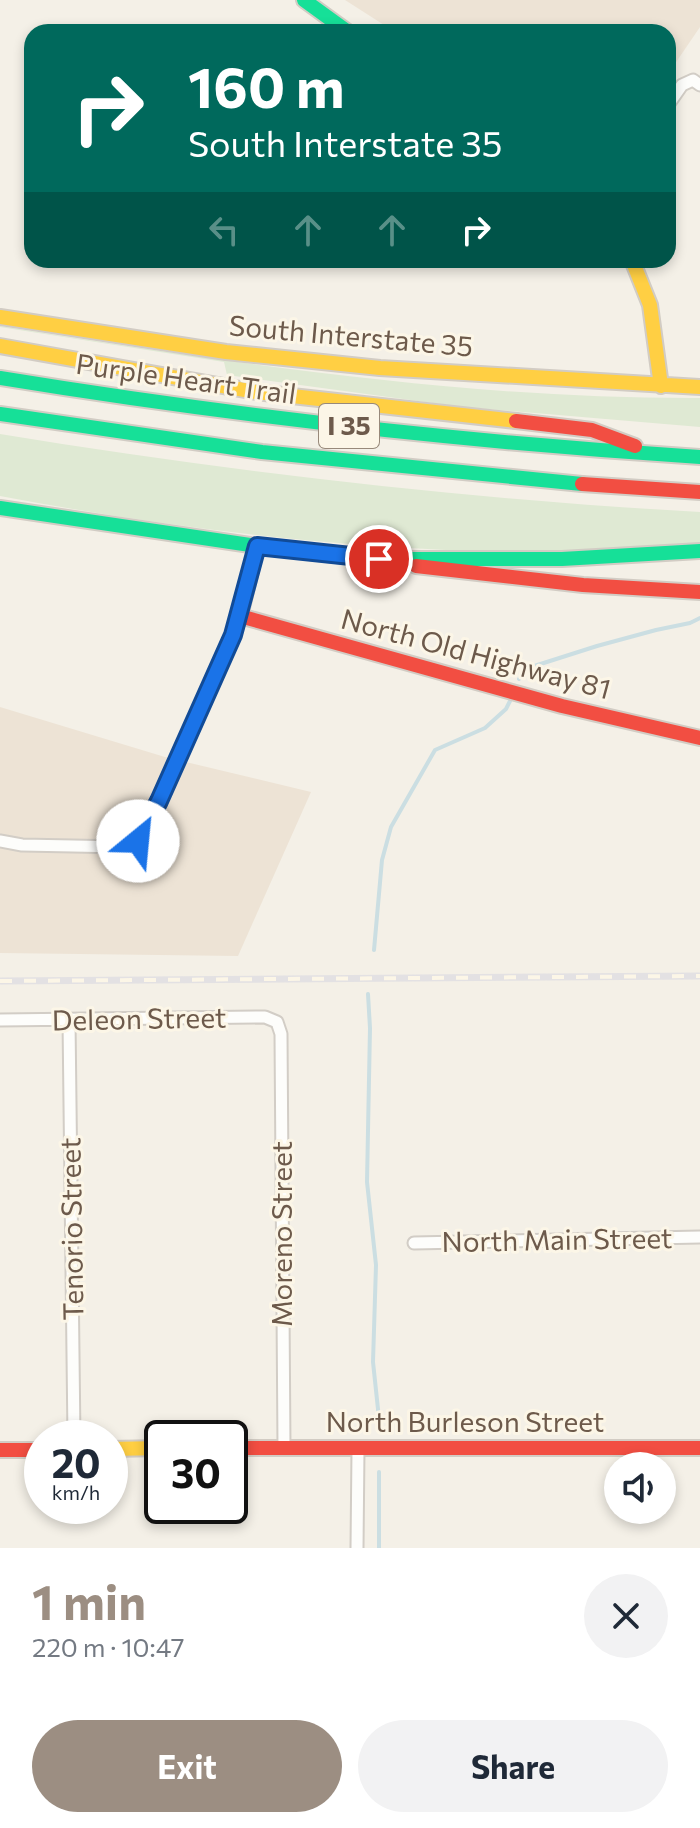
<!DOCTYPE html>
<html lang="en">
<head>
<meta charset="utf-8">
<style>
	:root { --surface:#fff; --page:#f2f2f3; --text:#1f2937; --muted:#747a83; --accent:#9c8e82 }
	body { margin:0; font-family:Commissioner,sans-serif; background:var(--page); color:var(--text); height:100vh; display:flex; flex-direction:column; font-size:30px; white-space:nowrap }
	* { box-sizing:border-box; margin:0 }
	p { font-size:26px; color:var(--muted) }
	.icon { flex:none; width:44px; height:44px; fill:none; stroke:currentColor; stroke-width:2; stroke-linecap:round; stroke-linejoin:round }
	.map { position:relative; height:1548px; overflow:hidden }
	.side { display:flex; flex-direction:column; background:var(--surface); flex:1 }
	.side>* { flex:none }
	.hud { position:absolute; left:24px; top:24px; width:652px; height:244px; border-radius:24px; box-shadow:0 4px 12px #0003; background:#00695c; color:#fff; overflow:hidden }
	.buttons { position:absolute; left:604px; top:1452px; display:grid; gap:16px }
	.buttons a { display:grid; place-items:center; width:72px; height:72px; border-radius:50%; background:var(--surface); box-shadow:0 4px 12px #0003; font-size:40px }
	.speed { position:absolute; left:24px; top:1420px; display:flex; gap:16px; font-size:40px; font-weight:700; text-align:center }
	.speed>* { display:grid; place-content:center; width:104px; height:104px; border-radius:50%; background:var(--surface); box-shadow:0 4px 12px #0003; line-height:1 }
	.speed small { font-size:20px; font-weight:400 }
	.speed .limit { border:4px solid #111; border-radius:12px; background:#fff; color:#111 }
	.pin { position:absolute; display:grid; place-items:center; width:68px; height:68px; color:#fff; margin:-34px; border:4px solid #fff; border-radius:50%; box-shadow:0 2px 8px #0007 }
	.me { position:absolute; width:88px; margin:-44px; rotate:28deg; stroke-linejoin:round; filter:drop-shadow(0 0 6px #0008) }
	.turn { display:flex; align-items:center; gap:28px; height:168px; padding:0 32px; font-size:36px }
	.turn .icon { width:104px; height:104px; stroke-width:2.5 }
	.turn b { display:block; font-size:56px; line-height:68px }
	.lanes { display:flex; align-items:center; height:76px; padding:0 32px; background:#0003; justify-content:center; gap:40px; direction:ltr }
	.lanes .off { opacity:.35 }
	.round { display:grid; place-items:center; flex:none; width:84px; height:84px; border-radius:42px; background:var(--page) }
	.headline { display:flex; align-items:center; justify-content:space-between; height:136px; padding:0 32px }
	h1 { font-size:48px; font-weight:700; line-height:60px; color:var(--accent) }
	.primary-button { display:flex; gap:16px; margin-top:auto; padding:16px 32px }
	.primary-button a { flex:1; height:92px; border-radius:48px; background:var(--accent); color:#fff; font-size:32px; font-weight:700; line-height:92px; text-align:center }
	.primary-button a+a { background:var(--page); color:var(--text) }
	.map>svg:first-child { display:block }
	.residential { fill:#ede3d5 }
	.green { fill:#dfe9d3 }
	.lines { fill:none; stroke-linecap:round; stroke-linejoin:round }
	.stream { stroke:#cbdee2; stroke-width:4 }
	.street-casing { stroke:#d2cdc6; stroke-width:15 }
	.fast-casing { stroke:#d2ccc4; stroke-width:18 }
	.slow-casing { stroke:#d2ccc4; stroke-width:18 }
	.jam-casing { stroke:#d2ccc4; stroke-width:18 }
	.street { stroke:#fdfdfb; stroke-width:11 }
	.fast { stroke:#16e098; stroke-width:14 }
	.slow { stroke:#ffcf43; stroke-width:14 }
	.jam { stroke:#f24e42; stroke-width:14 }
	.rail-casing { stroke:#e3e1e3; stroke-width:7 }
	.rail { stroke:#fcf6e7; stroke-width:4; stroke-dasharray:12; stroke-linecap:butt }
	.route-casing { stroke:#114b97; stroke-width:20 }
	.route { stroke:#1a73e8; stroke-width:14 }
	.labels { text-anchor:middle; stroke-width:6; stroke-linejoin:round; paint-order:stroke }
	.shield { fill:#fcf6e7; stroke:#98897a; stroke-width:2 }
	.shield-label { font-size:26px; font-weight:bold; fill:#6d5a4b }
	.street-label { font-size:28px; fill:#6d5a4b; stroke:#fcf6e7 }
</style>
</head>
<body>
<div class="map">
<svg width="700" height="1548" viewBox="0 0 700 1548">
	<rect width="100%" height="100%" fill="#f4f0e7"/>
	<path class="residential" d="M 345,0 L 700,0 L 700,27 L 668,74 L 668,32 L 395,32 Z
		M 0,707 L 165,757 L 311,792 L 238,956 L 0,953 Z"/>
	<path class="green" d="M 0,326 C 231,363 466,399 700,398 L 700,427 L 462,407 L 227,375 L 224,362 L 0,327 Z
		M 0,434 C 232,472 466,499 700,512 L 700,546 C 467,564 229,539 0,496 Z"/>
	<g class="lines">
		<path class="stream" d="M 519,679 L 528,668 L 597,646 L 656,630 L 690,623 L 700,618
			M 374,950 L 382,860 L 391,827 L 435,750 L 485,728 L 506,709 L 510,701
			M 368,994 L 370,1028 L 367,1182 L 376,1265 L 373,1362 L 380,1428
			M 379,1472 L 379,1548"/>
		<g class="street-casing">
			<path id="street" d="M 668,105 L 682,85 L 693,80 L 700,85
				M 0,841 L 22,845 L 124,847 L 138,841 L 147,829 L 209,691 L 240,616
				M 0,1020 L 265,1017 L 277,1022 L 281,1034 L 284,1447
				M 69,1020 L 74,1438
				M 414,1243 L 700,1237
				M 357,1548 L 358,1450"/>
		</g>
		<g class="fast-casing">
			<path id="fast" d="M 304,0 L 348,32
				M 0,378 C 232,416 465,442 700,457
				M 0,414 L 262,452 L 582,484
				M 0,508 L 257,546 L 388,561
				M 379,559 L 562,559 L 700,551"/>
		</g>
		<g class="slow-casing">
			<path id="slow" d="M 632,260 L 650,305 L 661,386
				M 0,317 L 226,352 L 380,368 L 700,387
				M 0,346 L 256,392 L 516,421
				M 110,1449 L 162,1448"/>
		</g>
		<g class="jam-casing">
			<path id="jam" d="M 516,421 L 592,430 L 635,446
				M 582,484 L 700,492
				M 257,546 L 240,616 L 562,706 L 700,738
				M 416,566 L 583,585 L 700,592
				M 230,1448 L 700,1448
				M 0,1450 L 42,1450"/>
		</g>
		<use href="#street" class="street"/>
		<use href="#fast" class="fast"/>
		<use href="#slow" class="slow"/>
		<use href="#jam" class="jam"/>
		<g class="rail-casing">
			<path id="rail" d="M 0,981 L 700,976"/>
		</g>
		<use href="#rail" class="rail"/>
	</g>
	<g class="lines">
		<g class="route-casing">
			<path id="route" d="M 138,841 L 159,801 L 233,635 L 257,546 L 379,559"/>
		</g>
		<use href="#route" class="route"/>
	</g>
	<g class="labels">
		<rect class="shield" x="319" y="404" width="60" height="44" rx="6"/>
		<g class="shield-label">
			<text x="349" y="435">I 35</text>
		</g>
		<g class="street-label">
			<text transform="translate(351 336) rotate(5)" y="10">South Interstate 35</text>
			<text transform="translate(186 379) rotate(8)" y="10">Purple Heart Trail</text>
			<text transform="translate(476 654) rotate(15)" y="10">North Old Highway 81</text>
			<text transform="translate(139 1019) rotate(-1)" y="10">Deleon Street</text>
			<text transform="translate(72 1229) rotate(-91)" y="10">Tenorio Street</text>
			<text transform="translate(282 1234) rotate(-90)" y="10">Moreno Street</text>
			<text transform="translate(557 1240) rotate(-1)" y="10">North Main Street</text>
			<text x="465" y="1432">North Burleson Street</text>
		</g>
	</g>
</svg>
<div class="buttons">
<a><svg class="icon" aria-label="sound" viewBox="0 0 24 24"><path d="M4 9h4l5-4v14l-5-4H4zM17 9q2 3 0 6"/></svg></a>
</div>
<div class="speed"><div>20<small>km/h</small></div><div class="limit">30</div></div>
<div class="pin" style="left:379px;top:559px;background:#d93025"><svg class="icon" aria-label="arrive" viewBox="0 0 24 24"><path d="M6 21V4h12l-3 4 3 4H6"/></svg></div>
<svg class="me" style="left:138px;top:841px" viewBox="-20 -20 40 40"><circle r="19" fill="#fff"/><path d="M0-13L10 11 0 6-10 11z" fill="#1a73e8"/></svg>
<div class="hud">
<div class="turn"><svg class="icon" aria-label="right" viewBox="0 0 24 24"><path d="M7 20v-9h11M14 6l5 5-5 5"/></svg><div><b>160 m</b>South Interstate 35</div></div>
<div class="lanes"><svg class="icon off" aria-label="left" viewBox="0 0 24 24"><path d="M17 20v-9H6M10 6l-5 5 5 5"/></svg><svg class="icon off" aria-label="ahead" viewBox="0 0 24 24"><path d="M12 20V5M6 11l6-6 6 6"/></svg><svg class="icon off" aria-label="ahead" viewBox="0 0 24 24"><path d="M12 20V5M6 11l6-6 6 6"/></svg><svg class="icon" aria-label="right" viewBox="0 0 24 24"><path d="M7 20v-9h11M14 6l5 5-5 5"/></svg></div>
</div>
</div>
<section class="side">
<div class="headline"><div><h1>1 min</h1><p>220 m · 10:47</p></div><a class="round"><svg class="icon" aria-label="close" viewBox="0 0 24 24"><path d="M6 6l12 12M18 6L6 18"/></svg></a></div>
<div class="primary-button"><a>Exit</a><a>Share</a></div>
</section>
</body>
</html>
